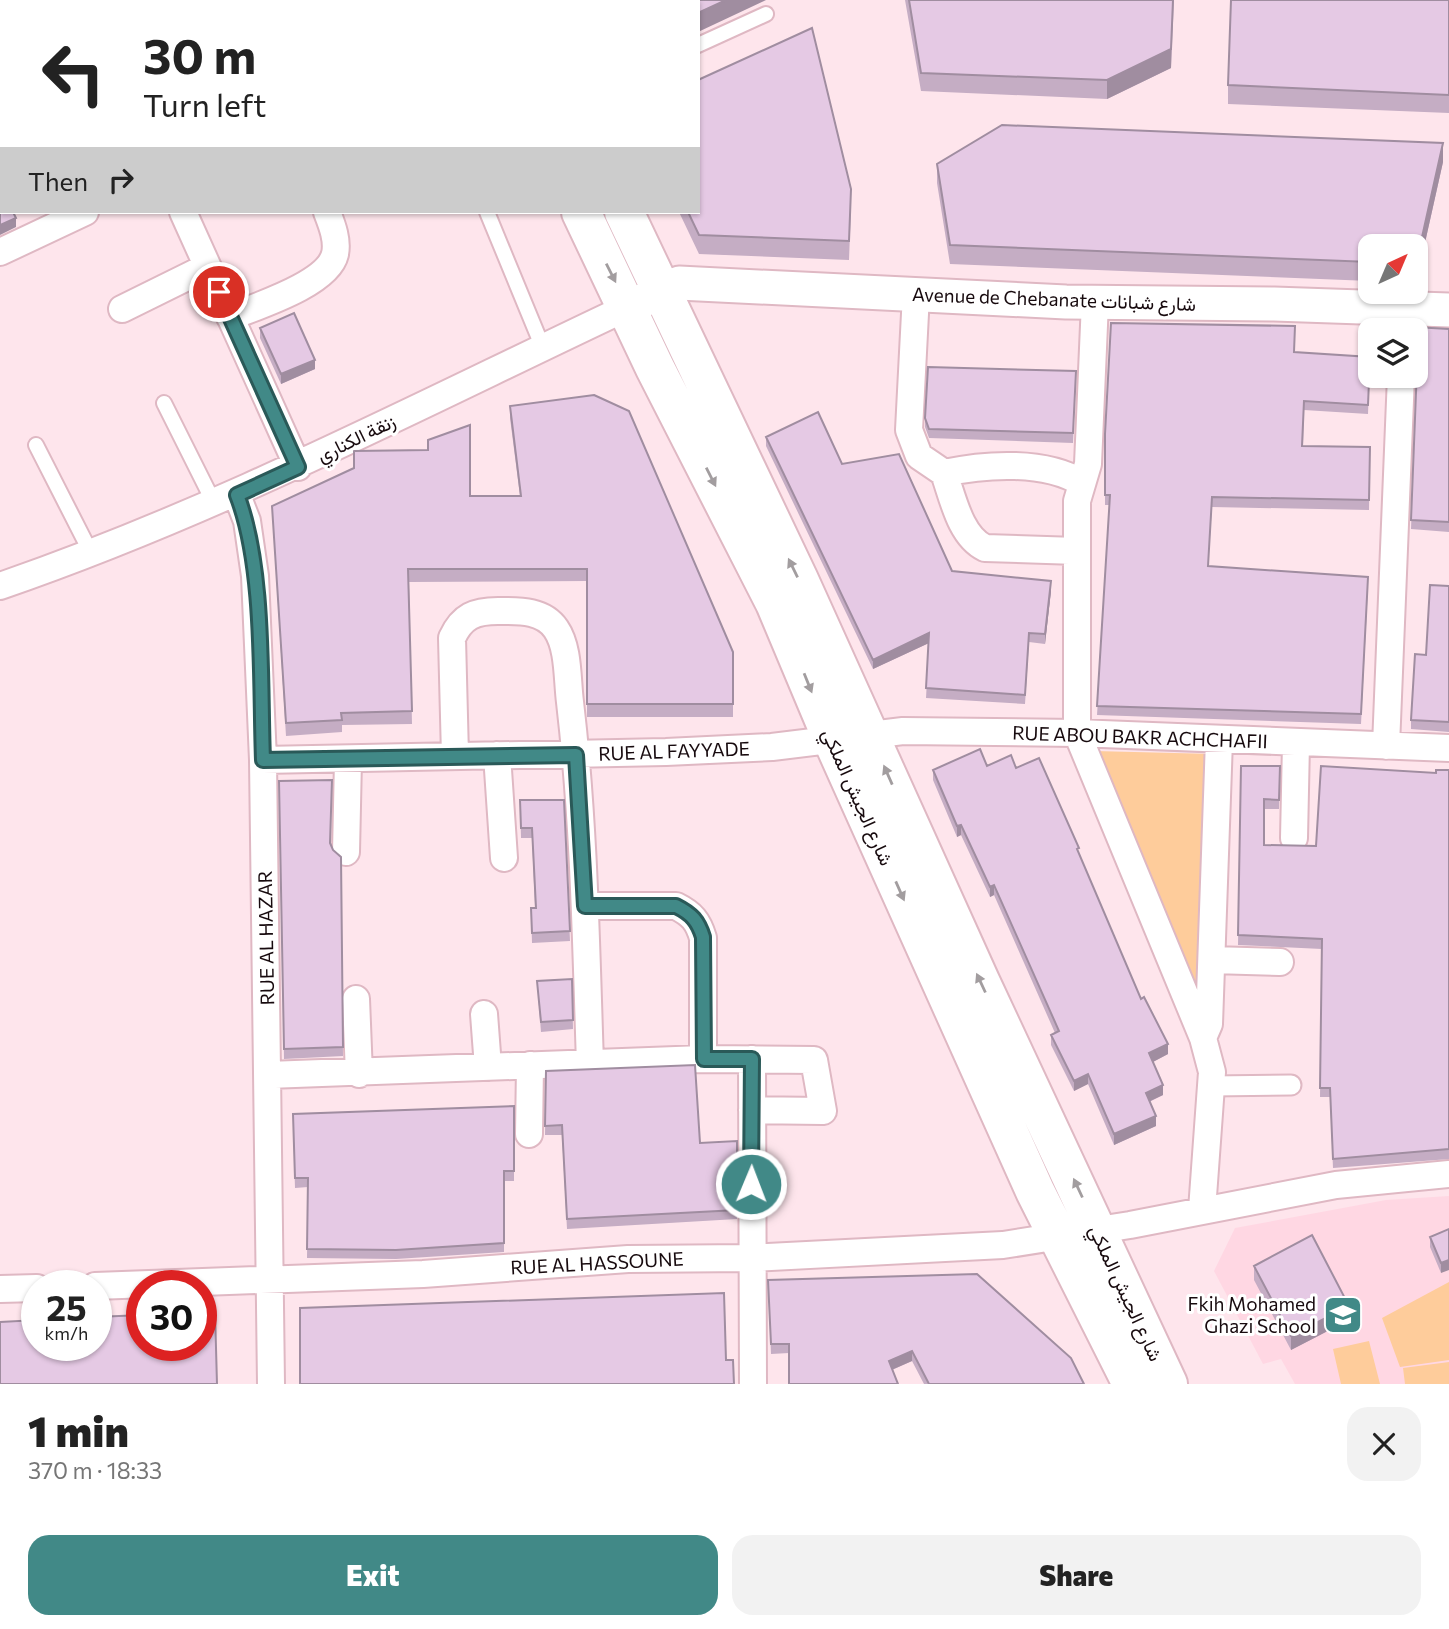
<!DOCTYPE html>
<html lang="en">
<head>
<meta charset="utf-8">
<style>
	:root { --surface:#fff; --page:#f2f2f2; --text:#222; --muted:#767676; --accent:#418987 }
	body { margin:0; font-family:Commissioner,Vazirmatn,sans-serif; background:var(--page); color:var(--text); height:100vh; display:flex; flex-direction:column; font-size:26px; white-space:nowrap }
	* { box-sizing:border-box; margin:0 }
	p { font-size:23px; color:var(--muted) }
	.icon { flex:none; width:38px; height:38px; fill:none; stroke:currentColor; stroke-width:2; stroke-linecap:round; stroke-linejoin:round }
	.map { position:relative; height:1384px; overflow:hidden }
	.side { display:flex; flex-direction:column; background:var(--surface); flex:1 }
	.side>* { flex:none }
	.top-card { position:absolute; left:0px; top:0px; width:700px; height:214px; box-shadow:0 2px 5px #0004; background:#fff; color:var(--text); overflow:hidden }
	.needle { width:46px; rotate:44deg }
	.buttons { position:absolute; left:1358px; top:234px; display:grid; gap:14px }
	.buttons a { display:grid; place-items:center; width:70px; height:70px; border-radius:14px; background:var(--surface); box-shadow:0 2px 5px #0004; font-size:35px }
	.speed { position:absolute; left:21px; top:1270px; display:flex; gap:14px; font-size:35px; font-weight:700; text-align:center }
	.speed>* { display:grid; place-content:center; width:91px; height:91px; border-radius:50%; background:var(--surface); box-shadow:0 2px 5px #0004; line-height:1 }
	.speed small { font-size:18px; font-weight:400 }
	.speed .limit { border:10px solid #d22; background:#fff; color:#111 }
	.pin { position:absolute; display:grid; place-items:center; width:60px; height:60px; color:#fff; margin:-30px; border:4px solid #fff; border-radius:50%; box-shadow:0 2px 7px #0007 }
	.me { position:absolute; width:77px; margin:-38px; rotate:1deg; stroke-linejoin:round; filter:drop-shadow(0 0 5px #0008) }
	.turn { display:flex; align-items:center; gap:24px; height:147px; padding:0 28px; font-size:32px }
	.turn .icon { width:91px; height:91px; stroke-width:2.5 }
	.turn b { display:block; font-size:49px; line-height:60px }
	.then { display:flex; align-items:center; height:66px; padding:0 28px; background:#0003; gap:14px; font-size:26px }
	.round { display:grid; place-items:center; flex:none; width:74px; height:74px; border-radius:21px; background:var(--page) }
	.head { display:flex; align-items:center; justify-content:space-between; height:119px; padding:0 28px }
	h1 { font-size:42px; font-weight:800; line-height:52px }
	.button { display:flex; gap:14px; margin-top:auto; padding:14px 28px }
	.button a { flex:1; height:80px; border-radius:21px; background:var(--accent); color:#fff; font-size:28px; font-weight:800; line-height:80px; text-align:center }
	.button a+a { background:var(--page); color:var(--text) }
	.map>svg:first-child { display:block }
	.built { fill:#ffd7e3 }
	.green { fill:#fecc9b }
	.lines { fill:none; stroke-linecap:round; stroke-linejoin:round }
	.service-casing { stroke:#dfb8c3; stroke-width:18 }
	.pedestrian-casing { stroke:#dfb8c3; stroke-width:23 }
	.minor-casing { stroke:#dfb8c3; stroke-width:30 }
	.tertiary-casing { stroke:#dfb8c3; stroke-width:37 }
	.primary-casing { stroke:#dfb8c3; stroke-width:42 }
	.service { stroke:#fff; stroke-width:14 }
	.pedestrian { stroke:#fff; stroke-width:19 }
	.minor { stroke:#fff; stroke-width:26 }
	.tertiary { stroke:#fff; stroke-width:33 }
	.primary { stroke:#fff; stroke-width:38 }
	.wall { fill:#c5adc4 }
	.shaded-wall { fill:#a08da0 }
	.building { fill:#e5c9e4; stroke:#a08da0; stroke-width:2 }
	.oneway { fill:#a29d9f }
	.route-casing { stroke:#2a5958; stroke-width:18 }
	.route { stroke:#418987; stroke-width:12 }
	.labels { text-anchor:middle; stroke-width:6; stroke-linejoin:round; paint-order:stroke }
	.street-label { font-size:19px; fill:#170a0e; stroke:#fff }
	.poi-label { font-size:19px; fill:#170a0e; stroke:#fff; text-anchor:end }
</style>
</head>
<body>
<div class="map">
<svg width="1449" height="1384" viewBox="0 0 1449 1384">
	<rect width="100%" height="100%" fill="#fee5ec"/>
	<path class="built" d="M 1449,1196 L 1449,1384 L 1295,1384 L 1281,1359 L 1263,1364 L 1214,1271 L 1235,1228 L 1386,1200 Z"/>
	<path class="green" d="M 1094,751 L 1214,754 L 1205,1013 Z
		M 1449,1282 L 1449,1360 L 1400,1367 L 1382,1318 Z
		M 1369,1341 L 1380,1384 L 1341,1384 L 1333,1349 Z
		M 1449,1362 L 1449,1384 L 1405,1384 L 1403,1368 Z"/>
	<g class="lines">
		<g class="service-casing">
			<path id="service" d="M 698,45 L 766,14
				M 487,212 L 543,348
				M 164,403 L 214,503
				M 36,445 L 91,553"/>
		</g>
		<g class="pedestrian-casing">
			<path id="pedestrian" d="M 1211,1086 L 1291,1085"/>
		</g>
		<g class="minor-casing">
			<path id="minor" d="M 183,212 L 298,467
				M 0,252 L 85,212
				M 916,294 L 909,430 L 919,456 L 944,473
				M 1095,302 L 1088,464 L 1077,501 L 1077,733 L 1203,1038
				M 122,309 L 207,267
				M 230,317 C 257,306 328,284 335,254 C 338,240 332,225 327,212
				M 237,495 L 247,521 L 255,576 L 263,760 L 271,1384
				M 1077,551 L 985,548 C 960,536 953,498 944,473 C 986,464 1045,460 1082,483
				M 0,586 C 218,511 420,405 628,307
				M 1386,746 L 1401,376
				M 497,755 L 504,858
				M 455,756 L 452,638 C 462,616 475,611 498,611 C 519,611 543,610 556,629 C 569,648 567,679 570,702 C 584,822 586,943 590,1064
				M 263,760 L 666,752 L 772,747 L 903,731 L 1077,733 L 1449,748
				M 1294,838 L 1296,743
				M 346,852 L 348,760
				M 585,906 L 676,906 C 692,914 698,921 703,938 L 703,1059
				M 1212,960 L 1280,962
				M 356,999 L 359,1074
				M 484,1014 L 488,1067
				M 752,1059 L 753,1384
				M 268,1075 L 703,1059 L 814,1060 L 823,1111 L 752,1110
				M 529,1134 L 530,1065
				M 1202,1210 L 1212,1072 L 1203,1038 L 1209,1024 L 1219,740
				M 95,1286 L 423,1274 L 628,1259 L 750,1258 L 1003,1245 L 1130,1225 L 1336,1185 L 1449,1174
				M 0,1289 L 37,1288"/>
		</g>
		<g class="tertiary-casing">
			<path id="tertiary" d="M 640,302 L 679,283 L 1066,302 L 1274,304 L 1449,310"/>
		</g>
		<g class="primary-casing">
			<path id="primary" d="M 480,0 L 480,2
				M 525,0 L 526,2
				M 581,212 L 655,368 L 775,603 L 833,741 L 1035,1191 L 1132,1384
				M 624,212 L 799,580 L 980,981 L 1168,1384"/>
		</g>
		<use href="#service" class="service"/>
		<use href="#pedestrian" class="pedestrian"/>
		<use href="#minor" class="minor"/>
		<use href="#tertiary" class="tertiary"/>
		<use href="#primary" class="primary"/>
	</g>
	<path class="wall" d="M 905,0 L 1174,0 L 1171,68 L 1107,99 L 921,91 Z
		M 1449,0 L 1449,113 L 1228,104 L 1228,85 Z
		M 1443,162 L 1416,283 L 1416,247 L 1370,247 L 1370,281 L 950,264 L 937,183 L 937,164 Z
		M 851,207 L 849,260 L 699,254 L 679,212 Z
		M 260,328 L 315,369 L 281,384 L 260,338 Z
		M 1449,329 L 1449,532 L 1411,529 L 1417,361 L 1416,361 L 1416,331 Z
		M 1294,352 L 1370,357 L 1368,414 L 1304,410 L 1303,446 L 1370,447 L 1369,510 L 1212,507 L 1208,566 L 1368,587 L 1361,724 L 1097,715 L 1110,505 L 1105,505 L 1105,434 Z
		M 1076,371 L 1073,443 L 929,438 L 925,427 L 925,418 Z
		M 510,406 L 733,652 L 733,717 L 587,717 L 587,581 L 409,582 L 412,724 L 342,725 L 342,732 L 286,736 L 272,506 L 470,496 L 520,496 L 510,418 Z
		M 766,437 L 842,464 L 952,571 L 1051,591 L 1045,644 L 1029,642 L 1025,704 L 926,698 L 929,643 L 873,669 L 766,446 Z
		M 1449,586 L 1449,732 L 1411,729 L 1411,720 L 1426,655 Z
		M 987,766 L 1016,768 L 1079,856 L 1141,999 L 1168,1054 L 1153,1062 L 1163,1095 L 1149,1102 L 1156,1126 L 1114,1145 L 1088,1084 L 1074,1091 L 1051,1045 L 1051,1035 L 1055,1033 L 994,895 L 990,897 L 961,835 L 957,837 L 933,780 L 933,770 Z
		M 1241,766 L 1280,766 L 1279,809 L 1264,809 L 1264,845 L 1316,846 L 1436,773 L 1449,770 L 1449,1159 L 1333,1168 L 1330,1097 L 1320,1097 L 1322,949 L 1238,945 Z
		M 279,781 L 331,843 L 333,850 L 341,857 L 343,1056 L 284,1059 Z
		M 520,800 L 564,800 L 570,941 L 532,943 L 531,908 L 535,908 L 532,838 L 521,838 Z
		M 572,979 L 573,1029 L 541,1032 L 537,981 Z
		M 546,1071 L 700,1143 L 737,1141 L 737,1219 L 567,1229 L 562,1135 L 545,1135 Z
		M 514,1106 L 514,1181 L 504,1181 L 504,1252 L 396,1259 L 307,1258 L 308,1187 L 295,1188 L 293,1124 Z
		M 1449,1229 L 1441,1273 L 1430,1247 L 1430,1237 Z
		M 1254,1266 L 1349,1320 L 1291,1350 L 1254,1280 Z
		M 768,1280 L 1084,1384 L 924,1384 L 912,1361 L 892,1370 L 789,1353 L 771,1354 Z"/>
	<path class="shaded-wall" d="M 726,0 L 766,0 L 698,32 L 698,13 Z
		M 1173,0 L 1171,68 L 1107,99 L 1107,80 Z
		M 1443,143 L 1443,162 L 1416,283 L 1416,264 Z
		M 16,218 L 16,227 L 0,235 L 0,225 Z
		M 315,360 L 315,369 L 281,384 L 281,374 Z
		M 1051,581 L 1051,591 L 1045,644 L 1045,634 Z
		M 929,633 L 929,643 L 873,669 L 873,660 Z
		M 961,825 L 961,835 L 957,837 L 957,826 Z
		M 994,885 L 994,895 L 990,897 L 990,887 Z
		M 1168,1044 L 1168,1054 L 1149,1064 L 1149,1053 Z
		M 1088,1074 L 1088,1084 L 1074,1091 L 1074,1081 Z
		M 1163,1085 L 1163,1095 L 1146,1103 L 1146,1093 Z
		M 1156,1116 L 1156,1126 L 1114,1145 L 1114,1134 Z
		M 1449,1260 L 1449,1270 L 1441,1273 L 1441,1263 Z
		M 1349,1306 L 1349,1320 L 1291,1350 L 1291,1336 Z
		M 912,1351 L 912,1361 L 889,1371 L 889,1361 Z"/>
	<path class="building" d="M 589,0 L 726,0 L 698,13 L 698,2 L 589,2 Z
		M 909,0 L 1173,0 L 1171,49 L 1107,80 L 921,73 Z
		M 1231,0 L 1449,0 L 1449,95 L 1228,85 Z
		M 812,28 L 851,189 L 849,241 L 699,235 L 688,212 L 698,212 L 698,80 Z
		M 1002,125 L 1443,143 L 1416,264 L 1416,247 L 1370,247 L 1370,262 L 950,245 L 937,164 Z
		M 0,183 L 2,187 L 2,212 L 13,212 L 16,218 L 0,225 Z
		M 294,313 L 315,360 L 281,374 L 260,328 Z
		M 1111,323 L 1295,326 L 1294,352 L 1370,357 L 1368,405 L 1304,401 L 1302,446 L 1370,447 L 1369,500 L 1212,497 L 1208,566 L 1368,577 L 1361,714 L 1097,706 L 1110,495 L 1105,495 L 1105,434 Z
		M 1414,327 L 1449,329 L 1449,522 L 1411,520 L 1417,367 L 1416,331 L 1414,331 Z
		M 928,367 L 1076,371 L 1073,433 L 929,429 L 925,418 Z
		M 594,395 L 629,411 L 733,652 L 733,704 L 587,704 L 587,569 L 408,569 L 412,711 L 341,713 L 342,720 L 286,723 L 272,506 L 354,468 L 354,451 L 428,450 L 428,440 L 470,425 L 470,496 L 521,496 L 510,406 Z
		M 818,412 L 842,464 L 899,454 L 952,571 L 1051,581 L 1045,634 L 1029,633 L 1025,695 L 926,688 L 929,633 L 873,660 L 766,437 Z
		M 1430,585 L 1449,586 L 1449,722 L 1411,720 L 1415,654 L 1426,655 Z
		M 980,749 L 987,766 L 1011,755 L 1016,768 L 1039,758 L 1079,848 L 1077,849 L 1141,999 L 1144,997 L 1168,1044 L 1149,1053 L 1163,1085 L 1146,1093 L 1156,1116 L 1114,1134 L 1088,1074 L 1074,1081 L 1051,1035 L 1059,1031 L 994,885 L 990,887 L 961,825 L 957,826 L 933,770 Z
		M 1241,766 L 1280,766 L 1279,800 L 1264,799 L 1264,845 L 1316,846 L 1321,766 L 1436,773 L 1436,770 L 1449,770 L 1449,1149 L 1333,1159 L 1330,1088 L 1320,1088 L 1322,939 L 1238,935 Z
		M 332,780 L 330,843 L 333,850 L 341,857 L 343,1047 L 284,1049 L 279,781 Z
		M 520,800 L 564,800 L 570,931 L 532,933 L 531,908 L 536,908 L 532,828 L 521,828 Z
		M 572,979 L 573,1020 L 541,1022 L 537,981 Z
		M 695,1065 L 700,1143 L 737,1141 L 737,1210 L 567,1219 L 562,1125 L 545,1126 L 546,1071 Z
		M 514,1106 L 514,1171 L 504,1171 L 504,1243 L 396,1250 L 307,1249 L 308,1178 L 295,1178 L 293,1114 Z
		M 1449,1229 L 1449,1260 L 1441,1263 L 1430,1237 Z
		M 1312,1235 L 1349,1306 L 1291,1336 L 1254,1266 Z
		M 977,1274 L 1071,1358 L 1084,1384 L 929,1384 L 912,1351 L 889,1361 L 898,1384 L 789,1384 L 789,1344 L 771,1344 L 768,1280 Z
		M 724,1293 L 726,1360 L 733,1360 L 734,1384 L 300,1384 L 300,1308 Z
		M 215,1311 L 217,1384 L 0,1384 L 0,1322 L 37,1320 L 37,1346 L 96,1346 L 96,1317 L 142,1315 L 142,1346 L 201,1346 L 201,1312 Z"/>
	<defs><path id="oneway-solid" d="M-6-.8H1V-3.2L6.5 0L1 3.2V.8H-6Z" transform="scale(1.75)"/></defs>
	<g class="oneway">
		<use href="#oneway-solid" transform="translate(611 273) rotate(63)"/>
		<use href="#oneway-solid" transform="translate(711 477) rotate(63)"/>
		<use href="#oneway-solid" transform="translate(793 568) rotate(-116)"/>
		<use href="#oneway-solid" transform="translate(808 683) rotate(68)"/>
		<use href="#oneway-solid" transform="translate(888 775) rotate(-114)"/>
		<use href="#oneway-solid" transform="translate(900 891) rotate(66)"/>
		<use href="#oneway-solid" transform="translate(981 983) rotate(-115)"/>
		<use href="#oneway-solid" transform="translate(1078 1188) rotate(-115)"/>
	</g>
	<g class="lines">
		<g class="route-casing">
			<path id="route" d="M 219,292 L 298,467 L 237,495 C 265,567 260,681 263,760 L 576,755 L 585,906 L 676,906 C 692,914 698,921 703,937 L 704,1059 L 752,1059 L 751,1184"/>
		</g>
		<use href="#route" class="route"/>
	</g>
	<defs>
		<g id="school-square" transform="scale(2.0125)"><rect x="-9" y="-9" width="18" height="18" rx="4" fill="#418987" stroke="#fff"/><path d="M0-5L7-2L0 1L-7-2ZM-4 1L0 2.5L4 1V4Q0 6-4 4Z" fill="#fff"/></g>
	</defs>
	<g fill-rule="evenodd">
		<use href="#school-square" x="1343" y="1315"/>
	</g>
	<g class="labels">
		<g class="street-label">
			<text transform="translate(1054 299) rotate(2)" y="7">Avenue de Chebanate شارع شبانات</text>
			<text transform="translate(356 438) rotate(-26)" y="7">زنقة الكناري</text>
			<text transform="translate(1140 737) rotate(2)" y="7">RUE ABOU BAKR ACHCHAFII</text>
			<text transform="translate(674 751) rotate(-2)" y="7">RUE AL FAYYADE</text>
			<text transform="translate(858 797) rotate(66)" y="7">شارع الجيش الملكي</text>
			<text transform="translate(266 938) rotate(-91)" y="7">RUE AL HAZAR</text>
			<text transform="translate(597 1263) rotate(-3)" y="7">RUE AL HASSOUNE</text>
			<text transform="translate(1126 1293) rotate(65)" y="7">شارع الجيش الملكي</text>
		</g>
		<g class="poi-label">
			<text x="1316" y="1311">Fkih Mohamed<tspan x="1316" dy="22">Ghazi School</tspan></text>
		</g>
	</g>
</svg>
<div class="buttons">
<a><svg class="needle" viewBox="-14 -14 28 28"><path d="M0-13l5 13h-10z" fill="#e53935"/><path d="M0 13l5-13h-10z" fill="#767676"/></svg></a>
<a><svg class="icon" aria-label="layers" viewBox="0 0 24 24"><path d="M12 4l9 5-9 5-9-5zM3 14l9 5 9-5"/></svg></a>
</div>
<div class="speed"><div>25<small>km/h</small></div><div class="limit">30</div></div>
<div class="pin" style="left:219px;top:292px;background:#d93025"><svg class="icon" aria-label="arrive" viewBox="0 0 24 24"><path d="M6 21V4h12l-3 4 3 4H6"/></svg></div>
<svg class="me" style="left:751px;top:1184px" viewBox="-20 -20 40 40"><circle r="17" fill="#418987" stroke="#fff" stroke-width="3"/><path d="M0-11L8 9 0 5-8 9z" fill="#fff"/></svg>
<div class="top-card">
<div class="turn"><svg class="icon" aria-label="left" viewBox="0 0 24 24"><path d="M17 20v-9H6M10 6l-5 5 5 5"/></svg><div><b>30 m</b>Turn left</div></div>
<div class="then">Then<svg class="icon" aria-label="right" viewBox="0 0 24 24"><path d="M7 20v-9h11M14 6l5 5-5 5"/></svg></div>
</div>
</div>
<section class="side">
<div class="head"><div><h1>1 min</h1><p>370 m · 18:33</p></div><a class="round"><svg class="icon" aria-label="close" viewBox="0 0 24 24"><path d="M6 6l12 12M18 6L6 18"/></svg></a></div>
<div class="button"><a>Exit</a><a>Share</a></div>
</section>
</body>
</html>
